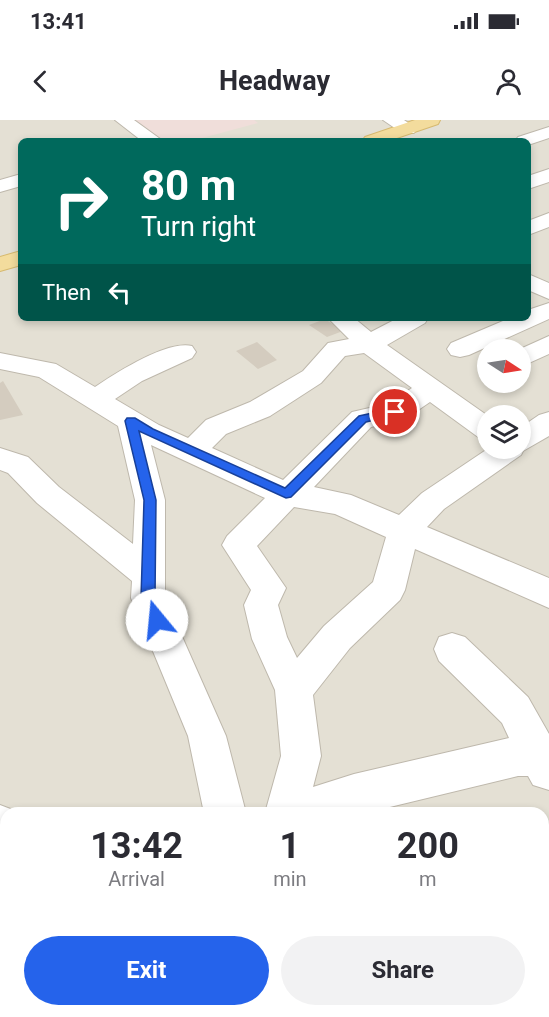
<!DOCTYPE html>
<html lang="en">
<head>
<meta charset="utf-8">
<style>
	:root { --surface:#fff; --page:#f2f2f3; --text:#2b2b33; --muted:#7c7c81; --accent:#2563eb }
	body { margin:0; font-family:Roboto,sans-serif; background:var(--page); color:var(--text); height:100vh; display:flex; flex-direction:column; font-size:22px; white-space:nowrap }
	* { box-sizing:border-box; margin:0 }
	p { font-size:20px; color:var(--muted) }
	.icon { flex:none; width:33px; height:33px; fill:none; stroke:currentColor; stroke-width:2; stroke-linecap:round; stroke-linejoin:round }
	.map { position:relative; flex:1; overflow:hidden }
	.side { position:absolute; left:0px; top:687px; width:549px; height:210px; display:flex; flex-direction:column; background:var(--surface); border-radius:18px 18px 0 0; box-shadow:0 3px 9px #0003 }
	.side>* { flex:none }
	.top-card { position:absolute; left:18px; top:18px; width:513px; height:183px; border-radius:9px; box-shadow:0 3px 9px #0003; background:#00695c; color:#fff; overflow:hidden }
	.needle { width:39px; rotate:102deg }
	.controls { position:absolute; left:477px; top:219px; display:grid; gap:12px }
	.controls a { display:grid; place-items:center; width:54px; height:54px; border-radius:50%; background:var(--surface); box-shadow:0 3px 9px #0003; font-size:30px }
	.pin { position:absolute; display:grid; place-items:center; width:51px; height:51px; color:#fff; margin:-26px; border:3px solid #fff; border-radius:50%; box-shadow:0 2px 6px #0007 }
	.me { position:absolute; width:66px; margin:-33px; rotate:343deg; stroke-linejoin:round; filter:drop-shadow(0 0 4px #0008) }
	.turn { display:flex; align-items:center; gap:21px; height:126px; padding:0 24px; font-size:27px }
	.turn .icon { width:78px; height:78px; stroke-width:2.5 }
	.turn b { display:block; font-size:42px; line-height:51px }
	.then { display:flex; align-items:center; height:57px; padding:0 24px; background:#0003; gap:12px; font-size:22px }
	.eta { display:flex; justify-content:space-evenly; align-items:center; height:102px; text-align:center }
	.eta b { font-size:36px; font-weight:700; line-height:42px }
	.action { display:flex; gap:12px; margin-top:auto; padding:12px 24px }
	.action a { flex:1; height:69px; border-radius:36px; background:var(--accent); color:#fff; font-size:24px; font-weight:700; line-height:69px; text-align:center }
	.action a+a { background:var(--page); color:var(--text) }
	.status { display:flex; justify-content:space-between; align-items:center; height:42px; padding:0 30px; background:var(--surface); direction:ltr }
	.status svg { height:16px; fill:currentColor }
	header { display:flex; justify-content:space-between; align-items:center; height:78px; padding:0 24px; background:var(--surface); font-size:27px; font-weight:700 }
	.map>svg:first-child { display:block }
	.residential { fill:#e4e0d4; fill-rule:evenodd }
	.medical { fill:#f0deda }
	.building { fill:#d4ccbf }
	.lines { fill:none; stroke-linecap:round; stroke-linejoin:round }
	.minor-casing { stroke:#beb8ac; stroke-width:2 }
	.major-casing { stroke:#d6b96f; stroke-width:2 }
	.minor { fill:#fff; fill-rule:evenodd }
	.major { fill:#f3dc9d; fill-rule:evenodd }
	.route { fill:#2563eb; stroke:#184099; stroke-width:1.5 }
</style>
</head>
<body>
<div class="status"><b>13:41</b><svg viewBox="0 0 49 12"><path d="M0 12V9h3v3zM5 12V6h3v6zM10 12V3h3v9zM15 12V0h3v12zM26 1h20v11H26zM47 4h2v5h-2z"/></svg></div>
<header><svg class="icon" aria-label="back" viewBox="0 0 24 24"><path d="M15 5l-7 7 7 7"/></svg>Headway<svg class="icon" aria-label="person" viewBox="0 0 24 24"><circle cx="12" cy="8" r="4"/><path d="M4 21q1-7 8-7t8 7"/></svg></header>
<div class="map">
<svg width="549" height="897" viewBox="0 0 549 897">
	<rect width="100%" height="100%" fill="#f1eee6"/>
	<path class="residential" d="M 0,0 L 549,0 L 549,897 L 0,897 ZM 21,21 L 528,21 L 528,198 L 21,198 ZM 488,230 L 520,230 L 520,262 L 488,262 ZM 488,296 L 520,296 L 520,328 L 488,328 ZM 6,693 L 543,693 L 543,891 L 6,891 Z"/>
	<path class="medical" d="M 124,0 L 254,0 L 258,3 L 191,21 L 157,21 Z"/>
	<path class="building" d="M 325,199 L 343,211 L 327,217 L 309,205 Z
		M 257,222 L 277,240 L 258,249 L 236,231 Z
		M 3,261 L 23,295 L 0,300 L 0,263 Z"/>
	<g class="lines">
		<g class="minor-casing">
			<path id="minor" d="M 115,0 L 134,0 L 163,21 L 142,21 Z
				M 383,0 L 404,0 L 417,9 L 414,13 L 402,13 Z
				M 549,7 L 549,18 L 528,25 L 528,21 L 515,21 L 518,17 Z
				M 549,49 L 549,62 L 528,69 L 528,56 Z
				M 21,54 L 21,66 L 0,72 L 0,60 Z
				M 549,93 L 549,107 L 528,115 L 528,101 Z
				M 528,154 L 549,163 L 549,179 L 528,170 Z
				M 549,183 L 549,199 L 469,235 L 460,237 L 451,235 L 447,229 L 451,223 L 510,198 L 528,198 L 528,190 Z
				M 328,198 L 354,198 L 371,212 L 398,198 L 428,198 L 425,203 L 387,225 L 488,296 L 488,320 L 478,317 L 430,282 L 405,299 L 371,307 L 314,367 L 351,375 L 399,395 L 422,373 L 489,328 L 520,328 L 520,308 L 539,295 L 549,292 L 549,316 L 523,331 L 521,335 L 444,389 L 427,407 L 549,458 L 549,488 L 415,429 L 405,470 L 400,480 L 350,528 L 313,575 L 321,636 L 313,667 L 354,654 L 509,618 L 502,603 L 439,541 L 434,529 L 439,517 L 452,513 L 465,517 L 528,577 L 549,614 L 549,670 L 533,665 L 528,656 L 518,656 L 365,693 L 265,693 L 281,636 L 275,570 L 252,519 L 244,485 L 251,470 L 222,425 L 227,416 L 265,378 L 151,325 L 165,380 L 165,478 L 226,616 L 246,693 L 204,693 L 188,616 L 131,478 L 132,461 L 37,383 L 8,353 L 0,350 L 0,328 L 28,337 L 59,367 L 133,424 L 135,380 L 118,306 L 39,257 L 0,249 L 0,233 L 56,244 L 95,267 C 116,253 167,220 192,226 L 196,232 L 192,238 L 142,261 L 115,279 L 159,305 L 188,318 L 206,300 L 250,282 L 303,251 L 328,223 L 349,219 ZM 364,233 L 412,268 L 387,284 L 352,292 L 283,360 L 212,328 L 226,314 L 270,296 L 321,263 L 345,236 ZM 294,387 L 335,394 L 386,417 L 373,462 L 324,506 L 297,538 L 287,517 L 278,485 L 286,468 L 257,426 Z
				M 549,216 L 549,234 L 520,247 L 520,230 L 518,230 Z
				M 0,685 L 21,693 L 6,693 L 6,728 L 0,727 Z
				M 549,807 L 549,869 L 547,870 L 543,868 L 543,809 Z
				M 338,891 L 386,891 L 388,897 L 338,897 Z"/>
		</g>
		<g class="major-casing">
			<path id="major" d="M 415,0 L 440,0 L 438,4 L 388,21 L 362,21 L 365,17 Z
				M 21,131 L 21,145 L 0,151 L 0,137 Z"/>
		</g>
		<use href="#minor" class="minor"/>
		<use href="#major" class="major"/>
	</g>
	<path class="route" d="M 395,288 L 399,289 L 399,294 L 366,302 L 291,377 L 286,378 L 139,311 L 156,380 L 155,478 L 164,500 L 162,505 L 157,506 L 152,505 L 141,478 L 144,380 L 125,301 L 127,298 L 135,298 L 153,309 L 285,368 L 359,296 Z"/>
</svg>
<div class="controls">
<a><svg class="needle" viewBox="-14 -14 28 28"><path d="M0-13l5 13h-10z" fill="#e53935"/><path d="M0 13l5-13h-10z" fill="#7c7c81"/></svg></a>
<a><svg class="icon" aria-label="layers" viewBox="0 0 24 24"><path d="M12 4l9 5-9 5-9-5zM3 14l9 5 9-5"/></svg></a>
</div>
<div class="pin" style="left:395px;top:292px;background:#d93025"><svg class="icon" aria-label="arrive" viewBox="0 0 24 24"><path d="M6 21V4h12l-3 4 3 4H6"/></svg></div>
<svg class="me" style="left:157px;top:500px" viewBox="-20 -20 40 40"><circle r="19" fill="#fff"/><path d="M0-13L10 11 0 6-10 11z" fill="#2563eb"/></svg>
<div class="top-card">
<div class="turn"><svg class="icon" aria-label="right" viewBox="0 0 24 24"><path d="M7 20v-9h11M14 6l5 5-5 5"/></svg><div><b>80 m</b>Turn right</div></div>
<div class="then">Then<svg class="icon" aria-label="left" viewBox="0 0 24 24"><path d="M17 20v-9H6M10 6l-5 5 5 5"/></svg></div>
</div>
<section class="side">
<div class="eta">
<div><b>13:42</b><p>Arrival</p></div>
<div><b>1</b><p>min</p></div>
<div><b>200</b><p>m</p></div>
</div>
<div class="action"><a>Exit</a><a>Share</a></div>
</section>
</div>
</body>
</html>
